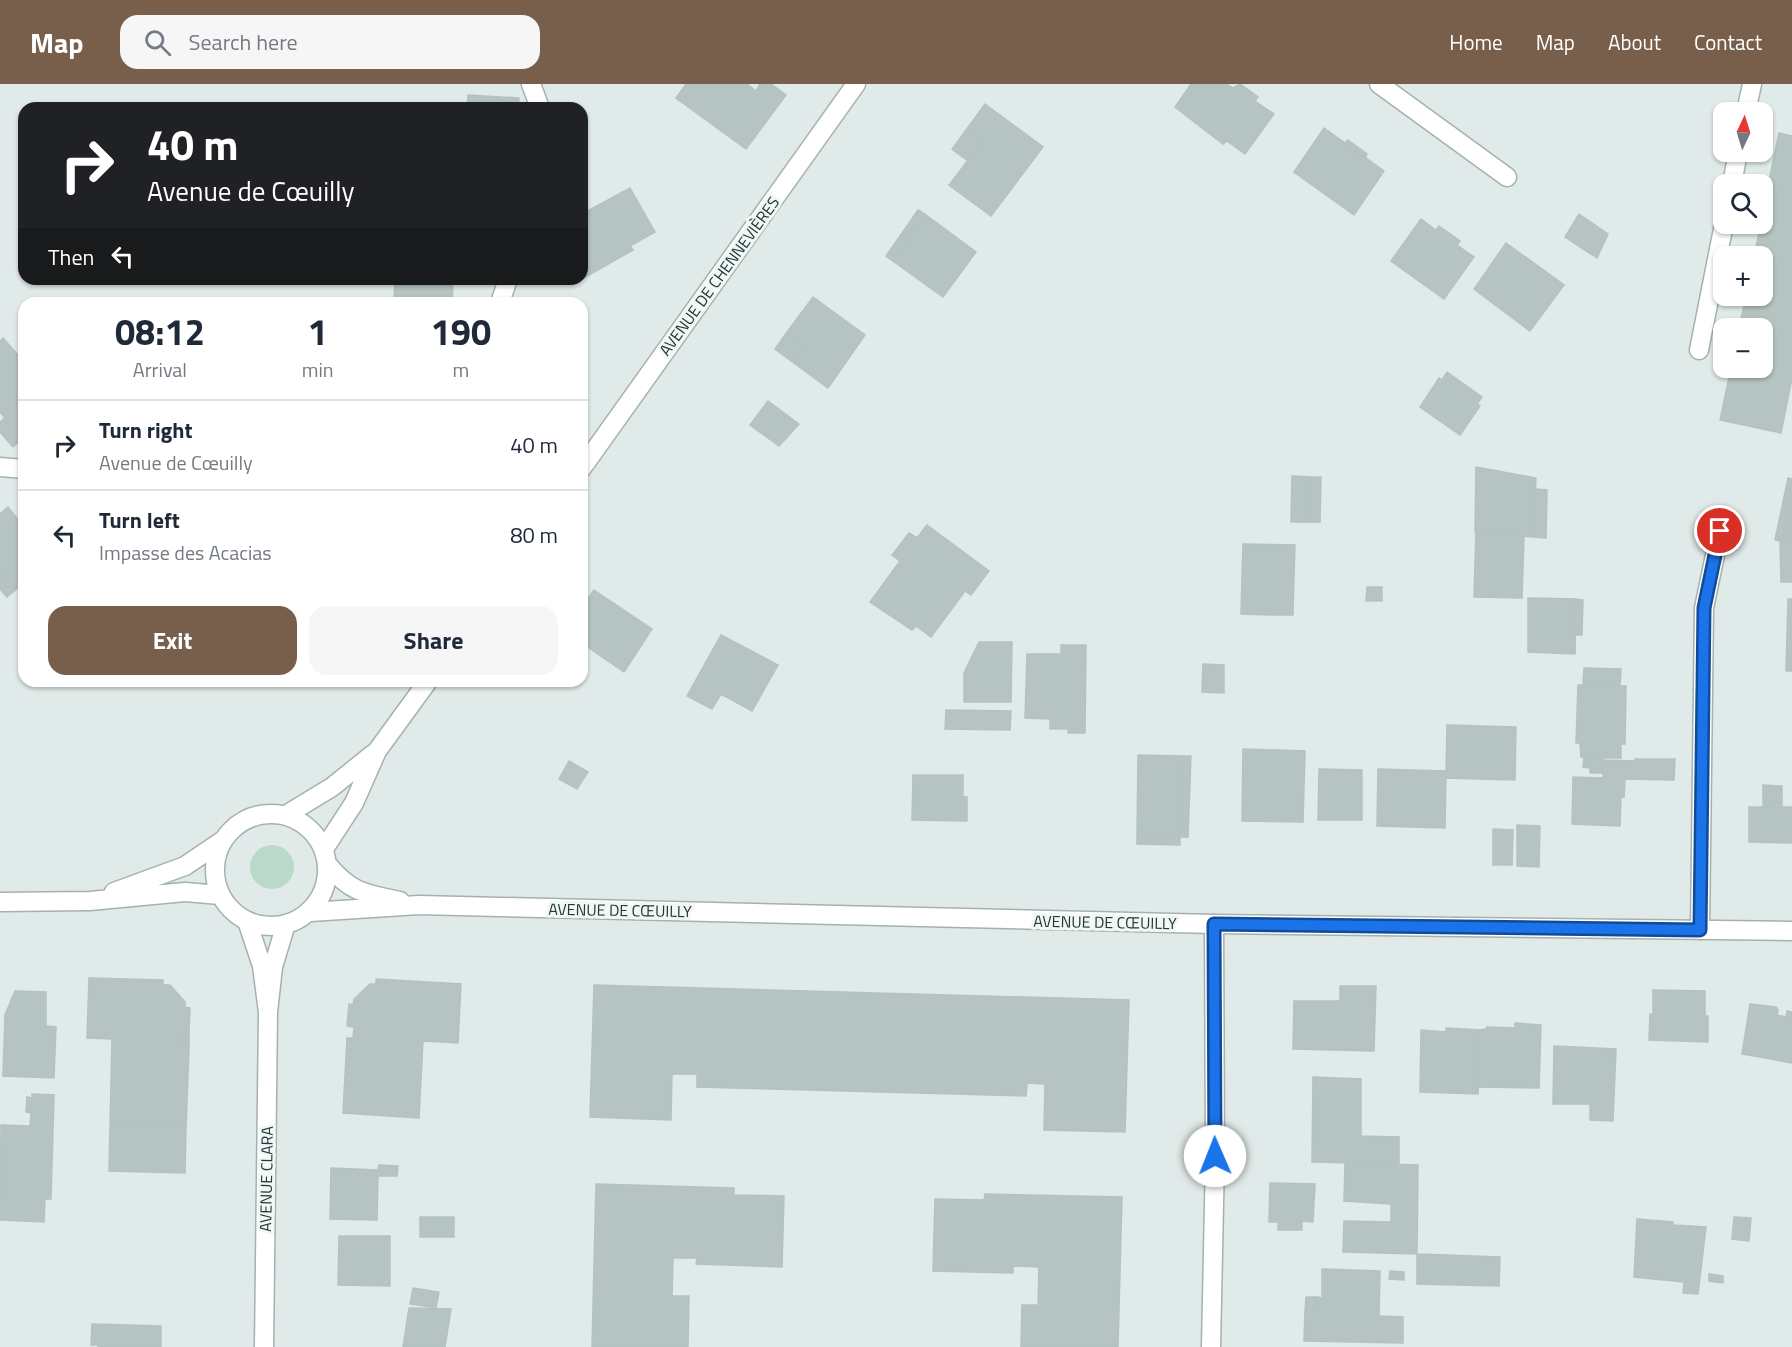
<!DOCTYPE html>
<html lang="en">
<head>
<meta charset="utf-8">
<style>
	:root { --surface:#fff; --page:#f6f6f7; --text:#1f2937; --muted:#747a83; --line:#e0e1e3; --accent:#785f4b }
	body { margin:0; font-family:"Titillium Web",sans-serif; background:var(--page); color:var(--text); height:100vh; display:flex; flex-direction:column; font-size:22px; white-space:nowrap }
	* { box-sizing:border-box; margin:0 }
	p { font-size:20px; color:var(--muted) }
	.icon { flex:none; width:33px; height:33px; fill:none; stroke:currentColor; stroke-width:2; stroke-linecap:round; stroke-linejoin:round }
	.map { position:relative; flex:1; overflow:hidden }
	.sheet { position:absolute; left:18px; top:213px; width:570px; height:390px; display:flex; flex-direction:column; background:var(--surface); border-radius:18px; box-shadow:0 2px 4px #0004 }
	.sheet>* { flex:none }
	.top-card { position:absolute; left:18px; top:18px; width:570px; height:183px; border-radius:18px; box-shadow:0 2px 4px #0004; background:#202124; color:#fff; overflow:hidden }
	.needle { width:39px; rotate:4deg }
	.fabs { position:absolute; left:1713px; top:18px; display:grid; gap:12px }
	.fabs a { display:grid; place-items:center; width:60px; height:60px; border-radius:12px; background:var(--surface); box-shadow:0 2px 4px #0004; font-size:30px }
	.pin { position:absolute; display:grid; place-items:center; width:51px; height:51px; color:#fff; margin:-26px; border:3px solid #fff; border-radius:50%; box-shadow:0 2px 6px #0007 }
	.me { position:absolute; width:66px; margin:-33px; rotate:359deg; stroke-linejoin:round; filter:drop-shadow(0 0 4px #0008) }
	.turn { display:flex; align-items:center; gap:21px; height:126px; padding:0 30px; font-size:27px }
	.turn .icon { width:78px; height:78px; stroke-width:2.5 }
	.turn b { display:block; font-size:42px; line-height:51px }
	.then { display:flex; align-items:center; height:57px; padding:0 30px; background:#0003; gap:12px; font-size:22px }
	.eta { display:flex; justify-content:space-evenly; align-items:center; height:102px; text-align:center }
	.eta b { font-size:36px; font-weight:700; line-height:42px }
	.primary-button { display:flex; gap:12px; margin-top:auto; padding:12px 30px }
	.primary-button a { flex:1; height:69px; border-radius:18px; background:var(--accent); color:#fff; font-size:24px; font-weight:700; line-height:69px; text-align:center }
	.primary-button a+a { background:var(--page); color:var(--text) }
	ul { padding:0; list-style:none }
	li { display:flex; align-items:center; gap:18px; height:90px; padding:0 30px; border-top:2px solid var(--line) }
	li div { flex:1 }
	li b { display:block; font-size:22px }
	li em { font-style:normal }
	header { display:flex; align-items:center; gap:36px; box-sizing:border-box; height:84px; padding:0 30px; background:var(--accent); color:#fff }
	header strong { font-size:28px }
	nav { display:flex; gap:33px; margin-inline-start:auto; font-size:21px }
	.search { width:420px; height:54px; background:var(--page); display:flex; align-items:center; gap:15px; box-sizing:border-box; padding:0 21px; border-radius:18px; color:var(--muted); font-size:22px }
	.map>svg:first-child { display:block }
	.green { fill:#bbd9ca }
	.building { fill:#b6c4c1; stroke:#b3c2c0; stroke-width:1.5 }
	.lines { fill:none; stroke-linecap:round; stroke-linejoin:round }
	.minor-casing { stroke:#a4b1b0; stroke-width:21 }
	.tertiary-casing { stroke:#a4b1b0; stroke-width:21 }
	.minor { stroke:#fff; stroke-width:18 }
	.tertiary { stroke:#fff; stroke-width:18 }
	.route-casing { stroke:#114b97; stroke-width:15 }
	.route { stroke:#1a73e8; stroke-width:10 }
	.labels { text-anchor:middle; stroke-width:6; stroke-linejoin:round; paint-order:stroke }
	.street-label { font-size:16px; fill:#233838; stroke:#f0f7f5 }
</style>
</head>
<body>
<header>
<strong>Map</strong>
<div class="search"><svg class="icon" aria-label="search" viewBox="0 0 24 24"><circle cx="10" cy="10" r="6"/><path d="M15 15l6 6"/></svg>Search here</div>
<nav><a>Home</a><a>Map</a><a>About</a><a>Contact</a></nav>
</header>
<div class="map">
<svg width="1792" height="1263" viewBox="0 0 1792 1263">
	<rect width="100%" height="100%" fill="#e0eae8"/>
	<path class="green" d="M250 783a22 22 0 1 1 44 0a22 22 0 1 1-44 0Z"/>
	<path class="building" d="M 686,0 L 747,0 L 756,7 L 760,0 L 771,0 L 786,11 L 746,65 L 676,14 Z
		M 1191,0 L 1226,0 L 1233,4 L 1240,0 L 1258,13 L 1255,17 L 1274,30 L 1245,70 L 1227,57 L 1223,60 L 1175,23 Z
		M 468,11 L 519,14 L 518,24 L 467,24 Z
		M 985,20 L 1043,63 L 991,132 L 949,101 L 982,58 L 966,46 Z
		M 1324,44 L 1384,87 L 1354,131 L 1294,88 Z
		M 966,46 L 982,58 L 968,77 L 952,65 Z
		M 1779,49 L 1792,52 L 1792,294 L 1781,349 L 1720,336 L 1731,284 L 1762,284 L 1762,244 L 1739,244 L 1746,212 L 1762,212 L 1762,172 L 1754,172 L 1761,140 L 1762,140 L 1762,130 Z
		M 1348,56 L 1367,70 L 1365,74 L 1345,59 Z
		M 630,104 L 655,148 L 630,162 L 633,166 L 582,195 L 582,130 Z
		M 918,126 L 926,131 L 893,177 L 886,172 Z
		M 1579,130 L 1608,150 L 1597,174 L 1565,153 Z
		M 926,131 L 976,168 L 943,213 L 893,177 Z
		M 1421,135 L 1436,146 L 1439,142 L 1460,157 L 1457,161 L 1474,173 L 1444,215 L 1391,177 Z
		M 1506,159 L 1564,201 L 1530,247 L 1474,205 Z
		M 395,195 L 453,195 L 452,219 L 394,219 Z
		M 813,213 L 865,251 L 828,304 L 794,279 L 807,263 L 787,248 Z
		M 787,248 L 807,263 L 794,279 L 775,265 Z
		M 3,254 L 24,278 L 24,353 L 13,363 L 0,348 L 0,338 L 5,334 L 0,328 L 0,257 Z
		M 1447,288 L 1482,313 L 1477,320 L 1480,322 L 1460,351 L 1420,323 L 1439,294 L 1442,296 Z
		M 768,317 L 799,340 L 779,362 L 750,341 Z
		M 1476,383 L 1536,394 L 1533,453 L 1475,448 Z
		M 1292,392 L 1310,393 L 1309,438 L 1291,438 Z
		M 1310,393 L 1321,393 L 1320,438 L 1309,438 Z
		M 1788,394 L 1792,395 L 1792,407 L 1782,457 L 1780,457 L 1775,456 Z
		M 1535,405 L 1547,406 L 1546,454 L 1533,453 Z
		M 1792,407 L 1792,458 L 1782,457 Z
		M 8,423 L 24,443 L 24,475 L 0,496 L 0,430 Z
		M 927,441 L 989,487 L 971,511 L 965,507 L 931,553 L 916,542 L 912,546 L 870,518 L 900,477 L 892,471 L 909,449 L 917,454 Z
		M 1476,448 L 1524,452 L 1522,514 L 1474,513 Z
		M 1780,457 L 1792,458 L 1792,498 L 1781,498 Z
		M 1243,460 L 1295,461 L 1293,524 L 1275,524 L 1275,531 L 1241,530 Z
		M 24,475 L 24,499 L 7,513 L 0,505 L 0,496 Z
		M 1367,503 L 1382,503 L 1382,517 L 1366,517 Z
		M 594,506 L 652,545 L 624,588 L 582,559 L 582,523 Z
		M 1528,514 L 1576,515 L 1575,570 L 1528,568 Z
		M 1576,515 L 1583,516 L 1582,551 L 1575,551 Z
		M 1788,515 L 1792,515 L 1792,587 L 1786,587 Z
		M 1275,524 L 1293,524 L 1293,531 L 1275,531 Z
		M 721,551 L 778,581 L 752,627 L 721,610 L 712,625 L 687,612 Z
		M 979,558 L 1012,558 L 1011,618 L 964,618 L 964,589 Z
		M 1061,561 L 1086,561 L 1085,649 L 1068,649 L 1068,645 L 1050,645 L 1050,635 L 1025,634 L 1027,570 L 1061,570 Z
		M 1203,580 L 1224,581 L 1224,609 L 1202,608 Z
		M 1584,584 L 1621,585 L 1620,602 L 1583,601 Z
		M 1578,601 L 1626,602 L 1625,660 L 1621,660 L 1621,674 L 1581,673 L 1580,659 L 1576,659 Z
		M 946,626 L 1011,627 L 1010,646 L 945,645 Z
		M 1447,641 L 1516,643 L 1515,696 L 1446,694 Z
		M 1243,665 L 1305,667 L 1303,738 L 1242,737 Z
		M 1138,671 L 1182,672 L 1180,753 L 1137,751 Z
		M 1182,672 L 1191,672 L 1188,753 L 1180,753 Z
		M 1584,673 L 1603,674 L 1602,689 L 1590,689 L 1590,684 L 1583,683 Z
		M 1635,675 L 1675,675 L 1674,696 L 1625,695 L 1624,713 L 1621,712 L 1620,742 L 1572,740 L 1573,693 L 1603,694 L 1603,676 L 1635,677 Z
		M 569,677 L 588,688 L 577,705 L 559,695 Z
		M 1319,685 L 1362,686 L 1362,736 L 1318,736 Z
		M 1378,685 L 1446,687 L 1445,744 L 1377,742 Z
		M 913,691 L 963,691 L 963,713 L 967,713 L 967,737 L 912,736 Z
		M 1763,701 L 1782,702 L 1782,723 L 1763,723 Z
		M 1749,723 L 1792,723 L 1792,759 L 1749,758 Z
		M 1517,741 L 1540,742 L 1539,783 L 1517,782 Z
		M 1493,745 L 1513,746 L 1512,781 L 1493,781 Z
		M 1137,751 L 1180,753 L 1180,761 L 1137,760 Z
		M 89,894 L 163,896 L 163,901 L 170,901 L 185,918 L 185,923 L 190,924 L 189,946 L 184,946 L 182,963 L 189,964 L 186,1044 L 110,1043 L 112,955 L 87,954 Z
		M 376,895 L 461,900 L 458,959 L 423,957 L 419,1034 L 343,1029 L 347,954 L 353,954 L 354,943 L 347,942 L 349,920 L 353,921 L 354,915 L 370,900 L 376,900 Z
		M 594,901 L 1129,916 L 1125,1048 L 1044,1046 L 1045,1000 L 1027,999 L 1026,1012 L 697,1003 L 697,990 L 672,990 L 671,1036 L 590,1033 Z
		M 1340,902 L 1376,902 L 1374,967 L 1293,965 L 1294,917 L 1340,917 Z
		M 1653,906 L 1705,907 L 1705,932 L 1708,932 L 1708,958 L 1649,956 L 1650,930 L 1653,931 Z
		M 15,907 L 46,908 L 46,942 L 56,943 L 54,994 L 3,992 L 5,931 Z
		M 1750,920 L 1776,923 L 1778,926 L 1777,931 L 1786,933 L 1787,927 L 1792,928 L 1792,979 L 1742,970 Z
		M 1515,939 L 1541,941 L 1539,1004 L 1478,1003 L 1480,946 L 1486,945 L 1487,943 L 1515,944 Z
		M 1446,944 L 1480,946 L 1478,1010 L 1420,1008 L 1421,946 L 1446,948 Z
		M 184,946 L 189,946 L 189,964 L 182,963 Z
		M 1554,962 L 1616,965 L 1613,1037 L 1590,1036 L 1590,1020 L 1553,1020 Z
		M 1313,993 L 1361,995 L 1361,1052 L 1399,1053 L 1399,1080 L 1312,1078 Z
		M 32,1010 L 54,1011 L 51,1115 L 45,1115 L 44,1138 L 0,1136 L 1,1041 L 30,1042 L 31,1029 L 26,1028 L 27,1013 L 32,1014 Z
		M 110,1043 L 186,1044 L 185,1089 L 109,1087 Z
		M 1345,1079 L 1418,1081 L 1417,1170 L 1343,1168 L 1344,1137 L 1391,1138 L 1391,1120 L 1344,1117 Z
		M 379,1081 L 398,1082 L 397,1092 L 378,1092 L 377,1136 L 330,1135 L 331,1084 L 378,1086 Z
		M 1270,1099 L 1315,1100 L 1313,1138 L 1302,1137 L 1302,1146 L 1278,1146 L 1278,1138 L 1269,1138 Z
		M 596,1100 L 734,1104 L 734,1111 L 784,1112 L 782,1183 L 696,1180 L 697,1174 L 673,1174 L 672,1212 L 689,1212 L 688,1263 L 592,1263 Z
		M 985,1110 L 1122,1113 L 1118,1263 L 1021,1263 L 1022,1221 L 1038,1221 L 1039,1183 L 1013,1182 L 1013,1189 L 933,1187 L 935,1115 L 984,1116 Z
		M 420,1133 L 454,1133 L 454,1153 L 420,1153 Z
		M 1734,1133 L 1751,1134 L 1749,1157 L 1732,1155 Z
		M 1637,1135 L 1673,1138 L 1673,1141 L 1706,1143 L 1698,1210 L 1683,1209 L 1684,1198 L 1634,1193 Z
		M 339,1152 L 390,1152 L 390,1202 L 338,1201 Z
		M 1417,1170 L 1500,1173 L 1499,1202 L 1417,1200 Z
		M 1322,1185 L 1380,1187 L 1379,1232 L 1403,1233 L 1403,1259 L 1304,1257 L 1305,1228 L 1317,1228 L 1317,1213 L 1322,1214 Z
		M 1390,1187 L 1404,1188 L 1404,1196 L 1389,1195 Z
		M 1709,1190 L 1723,1192 L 1723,1199 L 1709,1197 Z
		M 413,1204 L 439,1208 L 436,1224 L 410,1220 Z
		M 1306,1213 L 1317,1213 L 1317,1228 L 1305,1228 Z
		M 409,1224 L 451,1225 L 445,1263 L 403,1263 Z
		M 92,1240 L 161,1242 L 161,1263 L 98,1263 L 98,1261 L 91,1261 Z"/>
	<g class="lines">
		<g class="minor-casing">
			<path id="minor" d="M 531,0 L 540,24
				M 1379,0 L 1507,93
				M 1746,28 L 1752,0
				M 1732,100 L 1738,68
				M 500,219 L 508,195
				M 1699,266 L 1724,140
				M 0,383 L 24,385
				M 582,384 L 856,0
				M 286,731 L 332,703 L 373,670
				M 324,765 L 354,719 L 377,667 L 428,597
				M 247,837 L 262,882 L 268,928 L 273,883 L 286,840
				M 1700,846 L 1704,524 L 1720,447
				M 264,1263 L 268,928
				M 1211,1263 L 1215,1073 L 1214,840"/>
		</g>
		<g class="tertiary-casing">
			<path id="tertiary" d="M215 786a56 56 0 1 1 112 0a56 56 0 1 1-112 0Z
				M 328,781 C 351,809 366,810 400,817
				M 114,808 L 185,782 L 222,757
				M 0,818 L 90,817 L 185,808 L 220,811
				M 310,828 L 419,821 L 1214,840 L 1792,847"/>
		</g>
		<use href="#minor" class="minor"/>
		<use href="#tertiary" class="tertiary"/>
	</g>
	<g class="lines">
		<g class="route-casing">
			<path id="route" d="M 1215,1072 L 1214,840 L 1700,846 L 1704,524 L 1720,447"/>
		</g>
		<use href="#route" class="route"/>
	</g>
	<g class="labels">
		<g class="street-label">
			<text transform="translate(719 192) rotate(-54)" y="6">AVENUE DE CHENNEVIÈRES</text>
			<text transform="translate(620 826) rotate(1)" y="6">AVENUE DE CŒUILLY</text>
			<text transform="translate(1105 838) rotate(1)" y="6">AVENUE DE CŒUILLY</text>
			<text transform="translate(266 1095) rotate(-89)" y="6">AVENUE CLARA</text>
		</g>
	</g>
</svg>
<div class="fabs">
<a><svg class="needle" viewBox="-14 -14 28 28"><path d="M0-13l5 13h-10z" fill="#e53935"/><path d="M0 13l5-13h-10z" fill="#747a83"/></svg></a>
<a><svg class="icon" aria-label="search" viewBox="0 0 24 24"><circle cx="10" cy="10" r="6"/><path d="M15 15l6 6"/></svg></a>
<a>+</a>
<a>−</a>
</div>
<div class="pin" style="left:1720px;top:447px;background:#d93025"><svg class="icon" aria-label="arrive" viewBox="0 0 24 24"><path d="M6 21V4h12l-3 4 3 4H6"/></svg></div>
<svg class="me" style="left:1215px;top:1072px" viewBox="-20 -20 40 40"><circle r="19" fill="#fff"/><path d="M0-13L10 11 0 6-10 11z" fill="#1a73e8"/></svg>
<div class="top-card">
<div class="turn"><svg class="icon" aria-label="right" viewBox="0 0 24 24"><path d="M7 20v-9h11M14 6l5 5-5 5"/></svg><div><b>40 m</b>Avenue de Cœuilly</div></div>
<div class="then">Then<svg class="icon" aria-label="left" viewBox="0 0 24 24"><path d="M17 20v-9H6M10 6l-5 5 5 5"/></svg></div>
</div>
<section class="sheet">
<div class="eta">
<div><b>08:12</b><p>Arrival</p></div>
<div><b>1</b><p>min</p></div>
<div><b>190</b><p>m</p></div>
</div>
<ul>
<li><svg class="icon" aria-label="right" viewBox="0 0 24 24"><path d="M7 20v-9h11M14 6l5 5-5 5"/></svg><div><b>Turn right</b><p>Avenue de Cœuilly</p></div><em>40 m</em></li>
<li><svg class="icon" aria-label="left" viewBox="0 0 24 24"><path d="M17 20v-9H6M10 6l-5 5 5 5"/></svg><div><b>Turn left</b><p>Impasse des Acacias</p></div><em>80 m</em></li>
</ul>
<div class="primary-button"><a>Exit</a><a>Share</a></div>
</section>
</div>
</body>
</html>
